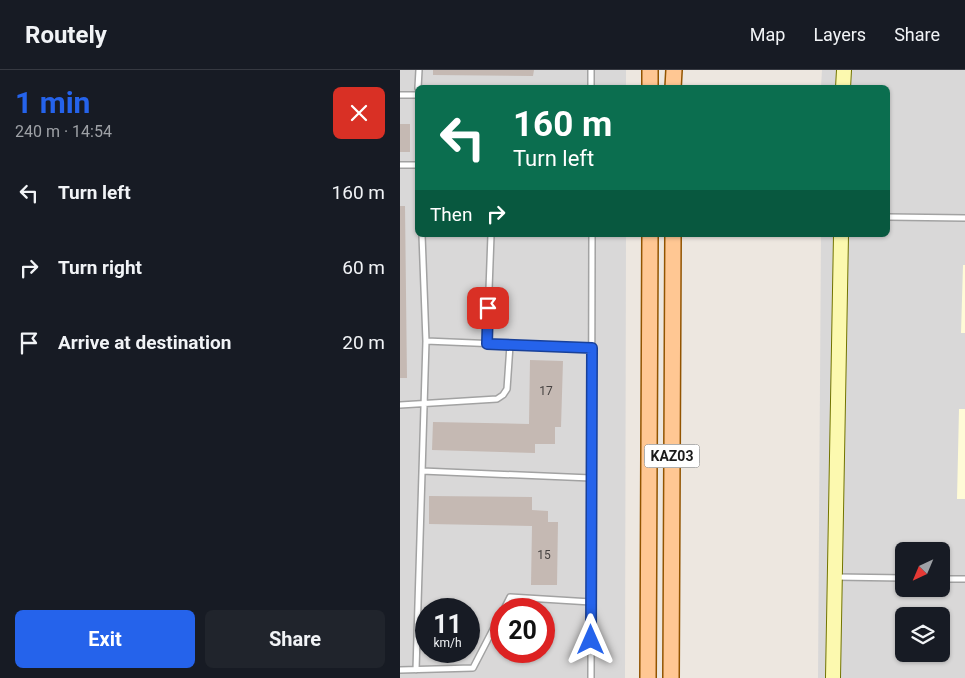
<!DOCTYPE html>
<html lang="en">
<head>
<meta charset="utf-8">
<style>
	:root { --surface:#171b24; --page:#20242c; --text:#f1f3f6; --muted:#9ea1a6; --line:#363941; --accent:#2563eb }
	body { margin:0; font-family:Roboto,sans-serif; background:var(--page); color:var(--text); height:100vh; display:flex; flex-direction:column; font-size:19px; white-space:nowrap }
	* { box-sizing:border-box; margin:0 }
	p { font-size:16px; color:var(--muted) }
	.icon { flex:none; width:28px; height:28px; fill:none; stroke:currentColor; stroke-width:2; stroke-linecap:round; stroke-linejoin:round }
	.map { position:relative; flex:1; overflow:hidden }
	.sheet { display:flex; flex-direction:column; background:var(--surface); width:400px }
	.sheet>* { flex:none }
	.top-card { position:absolute; left:15px; top:15px; width:475px; height:152px; border-radius:8px; box-shadow:0 1px 4px #0004; background:#0b6e4f; color:#fff; overflow:hidden }
	.needle { width:32px; rotate:224deg }
	.fabs { position:absolute; left:495px; top:472px; display:grid; gap:10px }
	.fabs a { display:grid; place-items:center; width:55px; height:55px; border-radius:8px; background:var(--surface); box-shadow:0 1px 4px #0004; font-size:25px }
	.speed { position:absolute; left:15px; top:528px; display:flex; gap:10px; font-size:25px; font-weight:700; text-align:center }
	.speed>* { display:grid; place-content:center; width:65px; height:65px; border-radius:50%; background:var(--surface); box-shadow:0 1px 4px #0004; line-height:1 }
	.speed small { font-size:12px; font-weight:400 }
	.speed .limit { border:8px solid #d22; background:#fff; color:#111 }
	.pin { position:absolute; display:grid; place-items:center; width:42px; height:42px; color:#fff; margin:-21px; border-radius:10px; box-shadow:0 2px 8px #0006 }
	.me { position:absolute; width:55px; margin:-28px; rotate:0deg; stroke-linejoin:round; filter:drop-shadow(0 0 4px #0008) }
	.turn { display:flex; align-items:center; gap:18px; height:105px; padding:0 15px; font-size:22px }
	.turn .icon { width:65px; height:65px; stroke-width:2.5 }
	.turn b { display:block; font-size:35px; line-height:42px }
	.then { display:flex; align-items:center; height:48px; padding:0 15px; background:#0003; gap:10px; font-size:19px }
	.round { display:grid; place-items:center; flex:none; width:52px; height:52px; border-radius:8px; background:var(--page) }
	.summary { display:flex; align-items:center; justify-content:space-between; height:85px; padding:0 15px }
	h1 { font-size:30px; font-weight:700; line-height:38px; color:var(--accent) }
	.cta { display:flex; gap:10px; margin-top:auto; padding:10px 15px }
	.cta a { flex:1; height:58px; border-radius:8px; background:var(--accent); color:#fff; font-size:20px; font-weight:700; line-height:58px; text-align:center }
	.cta a+a { background:var(--page); color:var(--text) }
	ul { padding:0; list-style:none }
	li { display:flex; align-items:center; gap:15px; height:75px; padding:0 15px }
	li div { flex:1 }
	li b { display:block; font-size:19px }
	li em { font-style:normal }
	header { display:flex; align-items:center; gap:30px; box-sizing:border-box; height:70px; padding:0 25px; background:var(--surface); border-bottom:1px solid var(--line) }
	header strong { font-size:24px }
	nav { display:flex; gap:28px; margin-inline-start:auto; font-size:18px }
	main { display:flex; flex:1; min-height:0 }
	.map>svg:first-child { display:block }
	.residential { fill:#d9d8d8; fill-rule:evenodd }
	.education { fill:#fffbd7 }
	.building { fill:#c5b9b3 }
	.lines { fill:none; stroke-linecap:round; stroke-linejoin:round }
	.lane-casing { stroke:#a2a2a2; stroke-width:8 }
	.secondary-casing { stroke:#727400; stroke-width:16 }
	.primary-casing { stroke:#925400; stroke-width:18 }
	.lane { stroke:#fff; stroke-width:5 }
	.secondary { stroke:#fcf9af; stroke-width:14 }
	.primary { stroke:#ffc793; stroke-width:15 }
	.route-casing { stroke:#184099; stroke-width:12 }
	.route { stroke:#2563eb; stroke-width:9 }
	.labels { text-anchor:middle; stroke-width:4; stroke-linejoin:round; paint-order:stroke }
	.number-label { font-size:12px; fill:#464241 }
	.shield { fill:#fff; stroke:#5f5f5f; stroke-width:1 }
	.shield-label { font-size:14px; font-weight:bold; fill:#1b1b1b }
</style>
</head>
<body>
<header>
<strong>Routely</strong>
<nav><a>Map</a><a>Layers</a><a>Share</a></nav>
</header>
<main>
<section class="sheet">
<div class="summary"><div><h1>1 min</h1><p>240 m · 14:54</p></div><a class="round" style="background:#d93025;color:#fff"><svg class="icon" aria-label="close" viewBox="0 0 24 24"><path d="M6 6l12 12M18 6L6 18"/></svg></a></div>
<ul>
<li><svg class="icon" aria-label="left" viewBox="0 0 24 24"><path d="M17 20v-9H6M10 6l-5 5 5 5"/></svg><div><b>Turn left</b></div><em>160 m</em></li>
<li><svg class="icon" aria-label="right" viewBox="0 0 24 24"><path d="M7 20v-9h11M14 6l5 5-5 5"/></svg><div><b>Turn right</b></div><em>60 m</em></li>
<li><svg class="icon" aria-label="arrive" viewBox="0 0 24 24"><path d="M6 21V4h12l-3 4 3 4H6"/></svg><div><b>Arrive at destination</b></div><em>20 m</em></li>
</ul>
<div class="cta"><a>Exit</a><a>Share</a></div>
</section>
<div class="map">
<svg width="565" height="608" viewBox="0 0 565 608">
	<rect width="100%" height="100%" fill="#ede7e0"/>
	<path class="residential" d="M 0,0 L 226,0 L 226,17 L 18,18 L 18,165 L 226,165 L 225,608 L 0,608 ZM 26,539 L 69,539 L 69,581 L 26,581 ZM 101,539 L 144,539 L 144,581 L 101,581 Z
		M 422,0 L 565,0 L 565,608 L 418,608 L 421,165 L 488,165 L 488,18 L 421,17 ZM 504,481 L 541,481 L 541,519 L 504,519 ZM 504,546 L 541,546 L 541,584 L 504,584 Z"/>
	<path class="education" d="M 563,195 L 565,195 L 565,263 L 561,263 Z
		M 559,339 L 565,339 L 565,429 L 557,429 Z"/>
	<path class="building" d="M 33,0 L 134,0 L 133,6 L 33,5 Z
		M 0,54 L 10,54 L 10,82 L 0,82 Z
		M 0,136 L 5,136 L 7,308 L 0,308 Z
		M 130,290 L 163,291 L 161,357 L 155,357 L 155,374 L 135,374 L 135,383 L 32,380 L 33,352 L 129,354 Z
		M 29,426 L 132,427 L 132,440 L 148,441 L 148,452 L 158,452 L 157,515 L 131,515 L 132,456 L 29,454 Z"/>
	<g class="lines">
		<g class="lane-casing">
			<path id="lane" d="M 191,0 L 191,18
				M 18,18 L 19,0
				M 0,25 L 18,25
				M 0,95 L 18,95
				M 488,147 L 565,148
				M 26,271 L 191,278
				M 87,274 L 91,165
				M 0,335 L 97,329 L 103,325 L 107,319 L 110,275
				M 22,401 L 191,408
				M 436,507 L 504,508
				M 541,509 L 565,509
				M 104,539 L 110,527 L 191,532
				M 0,600 L 73,598 L 101,544
				M 16,600 L 26,271 L 22,165
				M 191,608 L 192,165"/>
		</g>
		<g class="secondary-casing">
			<path id="secondary" d="M 443,18 L 444,0
				M 433,608 L 441,165"/>
		</g>
		<g class="primary-casing">
			<path id="primary" d="M 250,18 L 250,0
				M 273,18 L 274,0
				M 248,608 L 250,165
				M 271,608 L 273,165"/>
		</g>
		<use href="#lane" class="lane"/>
		<use href="#secondary" class="secondary"/>
		<use href="#primary" class="primary"/>
	</g>
	<g class="lines">
		<g class="route-casing">
			<path id="route" d="M 88,238 L 87,274 L 192,278 L 191,570"/>
		</g>
		<use href="#route" class="route"/>
	</g>
	<g class="labels">
		<g class="number-label">
			<text x="146" y="325">17</text>
			<text x="144" y="489">15</text>
		</g>
		<rect class="shield" x="244.5" y="374.5" width="55" height="23" rx="4"/>
		<g class="shield-label">
			<text x="272" y="391">KАZ03</text>
		</g>
	</g>
</svg>
<div class="fabs">
<a><svg class="needle" viewBox="-14 -14 28 28"><path d="M0-13l5 13h-10z" fill="#e53935"/><path d="M0 13l5-13h-10z" fill="#9ea1a6"/></svg></a>
<a><svg class="icon" aria-label="layers" viewBox="0 0 24 24"><path d="M12 4l9 5-9 5-9-5zM3 14l9 5 9-5"/></svg></a>
</div>
<div class="speed"><div>11<small>km/h</small></div><div class="limit">20</div></div>
<div class="pin" style="left:88px;top:238px;background:#d93025"><svg class="icon" aria-label="arrive" viewBox="0 0 24 24"><path d="M6 21V4h12l-3 4 3 4H6"/></svg></div>
<svg class="me" style="left:191px;top:570px" viewBox="-20 -20 40 40"><path d="M0-17L14 15 0 8-14 15z" fill="#2563eb" stroke="#fff" stroke-width="4"/></svg>
<div class="top-card">
<div class="turn"><svg class="icon" aria-label="left" viewBox="0 0 24 24"><path d="M17 20v-9H6M10 6l-5 5 5 5"/></svg><div><b>160 m</b>Turn left</div></div>
<div class="then">Then<svg class="icon" aria-label="right" viewBox="0 0 24 24"><path d="M7 20v-9h11M14 6l5 5-5 5"/></svg></div>
</div>
</div>
</main>
</body>
</html>
